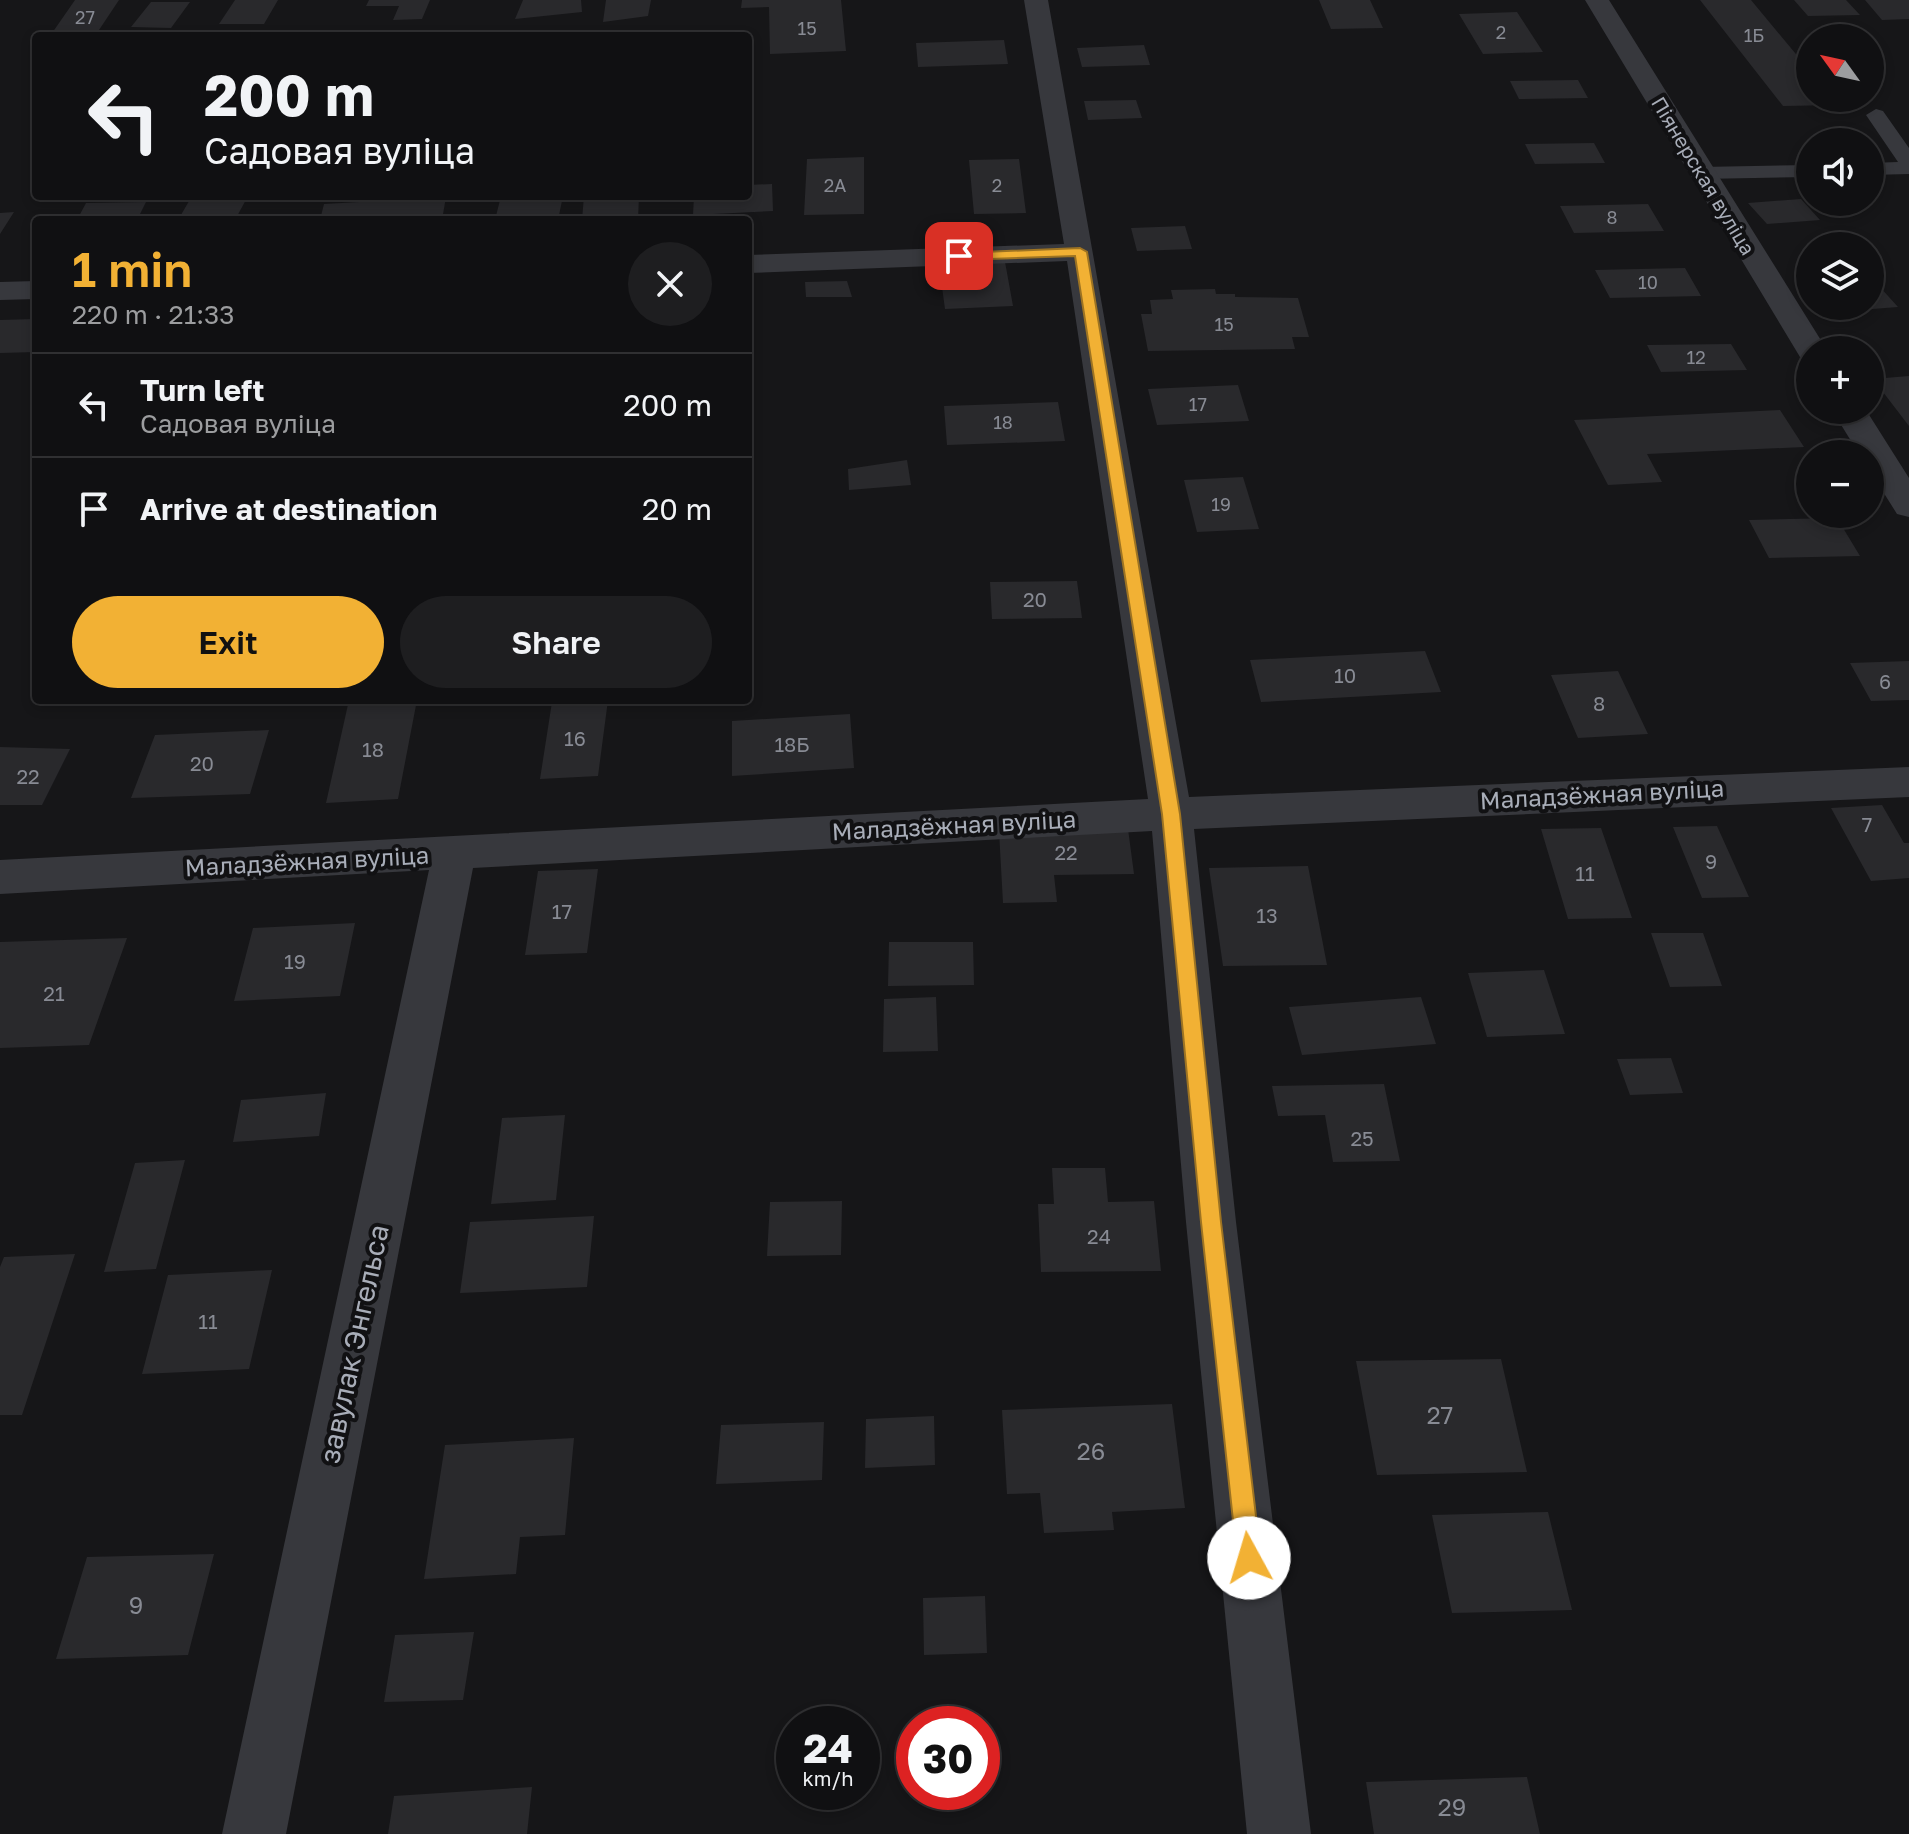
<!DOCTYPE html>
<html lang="en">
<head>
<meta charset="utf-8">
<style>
	:root { --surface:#101012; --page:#1e1e20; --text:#f1f3f6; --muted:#9c9d9f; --line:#303032; --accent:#f2b134 }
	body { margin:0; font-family:"Golos Text",sans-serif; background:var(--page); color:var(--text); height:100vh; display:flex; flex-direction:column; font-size:30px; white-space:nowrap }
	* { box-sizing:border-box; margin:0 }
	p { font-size:26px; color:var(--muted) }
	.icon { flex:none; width:44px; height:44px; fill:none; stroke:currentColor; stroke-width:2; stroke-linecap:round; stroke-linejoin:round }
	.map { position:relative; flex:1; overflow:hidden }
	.panel { position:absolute; left:32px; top:216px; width:720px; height:488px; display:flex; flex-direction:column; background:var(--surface); border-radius:8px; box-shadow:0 4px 12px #0003,0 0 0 2px var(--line) }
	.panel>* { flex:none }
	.top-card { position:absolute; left:32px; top:32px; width:720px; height:168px; border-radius:8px; box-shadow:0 4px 12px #0003,0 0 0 2px var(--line); background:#101012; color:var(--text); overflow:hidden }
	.needle { width:52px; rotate:303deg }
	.fabs { position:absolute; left:1796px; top:24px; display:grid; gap:16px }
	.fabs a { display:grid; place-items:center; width:88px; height:88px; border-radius:50%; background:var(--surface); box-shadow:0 4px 12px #0003,0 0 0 2px var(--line); font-size:40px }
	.speed { position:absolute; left:776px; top:1706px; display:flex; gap:16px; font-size:40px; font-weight:700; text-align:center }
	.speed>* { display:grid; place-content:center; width:104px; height:104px; border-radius:50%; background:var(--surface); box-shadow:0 4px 12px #0003,0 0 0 2px var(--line); line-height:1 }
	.speed small { font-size:20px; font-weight:400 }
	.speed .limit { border:12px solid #d22; background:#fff; color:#111 }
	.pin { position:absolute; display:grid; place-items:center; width:68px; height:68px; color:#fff; margin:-34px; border-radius:16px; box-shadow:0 4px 12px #0006 }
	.me { position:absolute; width:88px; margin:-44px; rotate:354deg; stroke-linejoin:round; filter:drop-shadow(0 0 6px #0008) }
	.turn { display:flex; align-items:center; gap:28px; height:168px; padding:0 40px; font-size:36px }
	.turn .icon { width:104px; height:104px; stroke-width:2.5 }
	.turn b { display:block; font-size:56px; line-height:68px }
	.round { display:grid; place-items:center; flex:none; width:84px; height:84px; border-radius:42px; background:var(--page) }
	.overview { display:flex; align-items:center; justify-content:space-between; height:136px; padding:0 40px }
	h1 { font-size:48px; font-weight:600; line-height:60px; color:var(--accent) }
	.primary-button { display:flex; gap:16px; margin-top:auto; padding:16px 40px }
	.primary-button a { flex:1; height:92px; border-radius:48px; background:var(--accent); color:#111; font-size:32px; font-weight:600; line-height:92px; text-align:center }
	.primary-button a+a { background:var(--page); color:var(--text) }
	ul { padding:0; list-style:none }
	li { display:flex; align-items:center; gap:24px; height:104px; padding:0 40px; border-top:2px solid var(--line) }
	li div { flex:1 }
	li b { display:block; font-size:30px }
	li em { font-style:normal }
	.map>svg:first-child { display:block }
	.building { fill:#29292c }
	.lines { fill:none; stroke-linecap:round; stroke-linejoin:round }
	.lane { fill:#37383d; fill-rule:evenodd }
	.street { fill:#37383d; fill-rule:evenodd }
	.route { fill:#f2b134; stroke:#9d7322; stroke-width:2 }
	.labels { text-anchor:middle; stroke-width:8; stroke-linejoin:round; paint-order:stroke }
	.far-number-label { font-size:18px; fill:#888b94 }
	.far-street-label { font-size:20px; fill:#a8adb8; stroke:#111113 }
	.number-label { font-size:20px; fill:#888b94 }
	.street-label { font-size:24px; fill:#a8adb8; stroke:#111113 }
	.near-number-label { font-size:24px; fill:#888b94 }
	.near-street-label { font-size:28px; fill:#a8adb8; stroke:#111113 }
</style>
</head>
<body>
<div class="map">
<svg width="1909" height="1834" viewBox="0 0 1909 1834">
	<rect width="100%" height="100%" fill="#161618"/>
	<path class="building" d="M 75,0 L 119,0 L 95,36 L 50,36 Z
		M 235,0 L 278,0 L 264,24 L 219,24 Z
		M 369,0 L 430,0 L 422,19 L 393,20 L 399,6 L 366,6 Z
		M 523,0 L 581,0 L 582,12 L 515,19 Z
		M 606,0 L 651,0 L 648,16 L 603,22 Z
		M 742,0 L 841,0 L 846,51 L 770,54 L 769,7 L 741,8 Z
		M 1319,0 L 1370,0 L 1383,28 L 1331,29 Z
		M 1700,0 L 1751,0 L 1810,71 L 1810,98 L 1832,98 L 1838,105 L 1783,106 Z
		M 1794,0 L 1846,0 L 1860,15 L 1808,16 Z
		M 1865,0 L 1909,0 L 1909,19 L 1882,20 Z
		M 151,2 L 190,2 L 171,28 L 131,27 Z
		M 1517,12 L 1543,52 L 1483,54 L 1459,14 Z
		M 1004,40 L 1008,64 L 918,67 L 916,43 Z
		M 1144,45 L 1150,65 L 1082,67 L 1077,48 Z
		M 1578,80 L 1588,98 L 1519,99 L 1510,81 Z
		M 1136,100 L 1142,118 L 1088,120 L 1084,101 Z
		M 1594,143 L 1605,163 L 1535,164 L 1525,144 Z
		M 864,157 L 864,214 L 804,215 L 807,159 Z
		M 1019,159 L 1026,213 L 974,214 L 969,160 Z
		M 772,184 L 773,211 L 693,215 L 694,196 L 748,196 L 748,185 Z
		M 192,196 L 248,196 L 235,220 L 178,220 Z
		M 501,196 L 563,196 L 558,220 L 495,220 Z
		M 584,196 L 639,196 L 638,220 L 582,220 Z
		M 446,197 L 442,220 L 320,220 L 324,204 Z
		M 1801,199 L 1820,220 L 1767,224 L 1748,203 Z
		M 146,202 L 137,220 L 77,220 L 86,203 Z
		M 1648,204 L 1664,231 L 1574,233 L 1560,206 Z
		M 14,212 L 0,234 L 0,213 Z
		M 1185,226 L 1192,249 L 1137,251 L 1131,228 Z
		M 1005,262 L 1013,306 L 945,309 L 939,265 Z
		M 1685,268 L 1701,296 L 1610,298 L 1595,270 Z
		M 1870,276 L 1898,307 L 1834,312 L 1829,306 L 1870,306 Z
		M 847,281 L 852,297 L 806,297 L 805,282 Z
		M 1215,289 L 1216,294 L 1235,294 L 1235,297 L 1298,298 L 1309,337 L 1292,337 L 1295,349 L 1148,351 L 1141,314 L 1152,314 L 1150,300 L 1173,299 L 1171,290 Z
		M 36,319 L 36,352 L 0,353 L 0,320 Z
		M 1731,344 L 1747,370 L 1661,372 L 1647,345 Z
		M 1909,376 L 1909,426 L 1873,379 Z
		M 1238,385 L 1249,421 L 1157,425 L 1148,389 Z
		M 1058,402 L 1065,441 L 947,445 L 944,406 Z
		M 1780,410 L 1804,447 L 1647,454 L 1662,482 L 1608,485 L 1574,420 Z
		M 907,460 L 911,485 L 849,490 L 848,469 Z
		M 1243,477 L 1259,529 L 1197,532 L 1184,480 Z
		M 1837,518 L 1860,556 L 1769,558 L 1749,520 Z
		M 1077,581 L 1082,618 L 992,619 L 990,582 Z
		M 1425,651 L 1441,692 L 1261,702 L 1250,660 Z
		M 1909,661 L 1909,700 L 1871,701 L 1850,663 Z
		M 1618,671 L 1648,734 L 1578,738 L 1551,675 Z
		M 349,700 L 417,700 L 398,799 L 326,803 Z
		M 608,700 L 598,776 L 540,779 L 552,702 Z
		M 850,714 L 854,768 L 732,776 L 732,721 Z
		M 269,730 L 250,794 L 131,798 L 155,735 Z
		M 0,747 L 70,749 L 42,805 L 0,805 Z
		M 1882,805 L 1904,843 L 1909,843 L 1909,878 L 1871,881 L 1831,808 Z
		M 1717,826 L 1749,897 L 1702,898 L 1673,827 Z
		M 1601,828 L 1632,918 L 1568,919 L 1541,829 Z
		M 1128,829 L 1134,874 L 1054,875 L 1057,902 L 1003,903 L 999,831 Z
		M 1308,866 L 1327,965 L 1223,966 L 1209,868 Z
		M 598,869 L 587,953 L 525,955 L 538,871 Z
		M 355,923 L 340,996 L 234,1001 L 253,928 Z
		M 1651,933 L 1703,933 L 1722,986 L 1670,987 Z
		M 127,938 L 89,1045 L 0,1048 L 0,942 Z
		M 889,942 L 973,942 L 974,985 L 888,986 Z
		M 1544,970 L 1565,1034 L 1487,1037 L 1468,973 Z
		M 936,997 L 938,1051 L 883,1052 L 884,999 Z
		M 1421,997 L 1436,1044 L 1302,1055 L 1289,1007 Z
		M 1671,1058 L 1683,1093 L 1630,1095 L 1617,1059 Z
		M 1384,1084 L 1400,1161 L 1333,1162 L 1325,1115 L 1278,1116 L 1272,1086 Z
		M 326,1093 L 319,1136 L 233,1142 L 241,1100 Z
		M 565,1115 L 556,1200 L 491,1204 L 502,1118 Z
		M 185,1160 L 156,1269 L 104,1272 L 135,1163 Z
		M 1052,1168 L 1105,1168 L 1108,1202 L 1154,1201 L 1161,1271 L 1041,1272 L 1038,1204 L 1054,1204 Z
		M 842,1201 L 841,1255 L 767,1256 L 770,1202 Z
		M 594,1216 L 587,1287 L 460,1293 L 470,1222 Z
		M 75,1254 L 22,1415 L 0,1415 L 0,1267 L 4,1257 Z
		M 272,1270 L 249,1369 L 142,1374 L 168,1275 Z
		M 1501,1359 L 1527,1472 L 1377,1475 L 1356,1361 Z
		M 1172,1404 L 1185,1508 L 1112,1512 L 1114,1530 L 1044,1533 L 1040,1493 L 1007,1494 L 1002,1410 Z
		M 934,1416 L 935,1465 L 865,1468 L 866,1419 Z
		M 824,1422 L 822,1480 L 716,1484 L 721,1425 Z
		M 574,1438 L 565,1535 L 520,1537 L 516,1574 L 424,1579 L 445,1445 Z
		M 1548,1512 L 1572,1610 L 1452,1613 L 1432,1515 Z
		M 214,1554 L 188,1655 L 56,1659 L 87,1557 Z
		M 985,1596 L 987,1653 L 924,1655 L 923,1598 Z
		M 474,1632 L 463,1700 L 384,1702 L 395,1635 Z
		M 1527,1777 L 1540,1834 L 1374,1834 L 1366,1782 Z
		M 532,1787 L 527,1834 L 388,1834 L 394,1796 Z"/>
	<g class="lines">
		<path class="lane" d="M 1876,109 L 1883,111 L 1909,148 L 1909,174 L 1870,175 L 1870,163 L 1898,162 L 1866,115 Z
			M 1810,165 L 1810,177 L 1701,179 L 1691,173 L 1701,167 Z"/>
		<path class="street" d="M 1024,0 L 1048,0 L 1189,797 L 1909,767 L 1909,797 L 1194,829 L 1236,1222 L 1311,1834 L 1247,1834 L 1186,1222 L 1152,831 L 473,868 L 286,1834 L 222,1834 L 429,870 L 0,894 L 0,860 L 1148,799 L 1067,261 L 748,273 L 748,255 L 1064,244 Z
			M 1585,0 L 1609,0 L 1827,350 L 1810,350 L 1810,359 L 1800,357 Z
			M 36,281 L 36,299 L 0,300 L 0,282 Z
			M 1832,410 L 1866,410 L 1909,478 L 1909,517 L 1897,514 L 1870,471 L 1870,454 L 1859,454 Z"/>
	</g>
	<path class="route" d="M 1080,248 L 1087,252 L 1180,814 L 1221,1222 L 1261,1558 L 1257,1567 L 1249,1570 L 1240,1567 L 1237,1558 L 1201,1222 L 1162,814 L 1075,256 L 959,260 L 953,256 L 959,253 Z"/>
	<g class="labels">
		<g class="far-number-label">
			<text x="85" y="24">27</text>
			<text x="807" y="35">15</text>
			<text x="1501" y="39">2</text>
			<text x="1754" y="42">1Б</text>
			<text x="835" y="192">2А</text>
			<text x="997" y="192">2</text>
			<text x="1612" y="224">8</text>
			<text x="1648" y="289">10</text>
			<text x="1224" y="331">15</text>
			<text x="1696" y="364">12</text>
			<text x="1198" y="411">17</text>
			<text x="1003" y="429">18</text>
			<text x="1221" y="511">19</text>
		</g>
		<g class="far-street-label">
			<text transform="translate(1703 176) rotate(59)" y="7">Піянерская вуліца</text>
		</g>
		<g class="number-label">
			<text x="1035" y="607">20</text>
			<text x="1345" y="683">10</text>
			<text x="1885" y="689">6</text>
			<text x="1599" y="711">8</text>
			<text x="575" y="746">16</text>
			<text x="792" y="752">18Б</text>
			<text x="373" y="757">18</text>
			<text x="202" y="771">20</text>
			<text x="28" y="784">22</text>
			<text x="1867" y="832">7</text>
			<text x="1066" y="860">22</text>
			<text x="1711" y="869">9</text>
			<text x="1585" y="881">11</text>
			<text x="562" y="919">17</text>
			<text x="1267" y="923">13</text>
			<text x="295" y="969">19</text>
			<text x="54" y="1001">21</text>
			<text x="1362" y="1146">25</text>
			<text x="1099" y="1244">24</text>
			<text x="208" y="1329">11</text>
		</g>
		<g class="street-label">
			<text transform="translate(1602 795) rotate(-3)" y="8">Маладзёжная вуліца</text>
			<text transform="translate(954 826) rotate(-3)" y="8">Маладзёжная вуліца</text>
			<text transform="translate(307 862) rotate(-3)" y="8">Маладзёжная вуліца</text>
		</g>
		<g class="near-number-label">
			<text x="1440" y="1424">27</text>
			<text x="1091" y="1460">26</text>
			<text x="136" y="1614">9</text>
			<text x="1452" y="1816">29</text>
		</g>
		<g class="near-street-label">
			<text transform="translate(354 1344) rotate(-78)" y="10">завулак Энгельса</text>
		</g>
	</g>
</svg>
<div class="fabs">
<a><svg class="needle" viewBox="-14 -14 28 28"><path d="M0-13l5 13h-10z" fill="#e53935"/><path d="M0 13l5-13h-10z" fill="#9c9d9f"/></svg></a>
<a><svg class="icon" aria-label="sound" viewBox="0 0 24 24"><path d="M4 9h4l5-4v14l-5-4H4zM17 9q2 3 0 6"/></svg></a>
<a><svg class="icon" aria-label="layers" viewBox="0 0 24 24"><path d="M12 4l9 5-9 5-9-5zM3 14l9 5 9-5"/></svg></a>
<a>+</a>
<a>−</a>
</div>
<div class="speed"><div>24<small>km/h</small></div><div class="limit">30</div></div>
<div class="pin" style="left:959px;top:256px;background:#d93025"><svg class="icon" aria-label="arrive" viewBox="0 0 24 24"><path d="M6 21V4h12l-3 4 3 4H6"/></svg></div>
<svg class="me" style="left:1249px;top:1558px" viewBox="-20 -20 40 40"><circle r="19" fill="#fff"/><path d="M0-13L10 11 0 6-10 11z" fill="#f2b134"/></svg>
<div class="top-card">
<div class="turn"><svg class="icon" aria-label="left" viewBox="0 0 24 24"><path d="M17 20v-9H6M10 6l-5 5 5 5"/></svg><div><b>200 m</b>Садовая вуліца</div></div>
</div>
<section class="panel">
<div class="overview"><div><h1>1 min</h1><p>220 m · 21:33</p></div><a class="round"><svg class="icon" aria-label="close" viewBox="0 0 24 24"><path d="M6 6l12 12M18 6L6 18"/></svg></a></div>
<ul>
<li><svg class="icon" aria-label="left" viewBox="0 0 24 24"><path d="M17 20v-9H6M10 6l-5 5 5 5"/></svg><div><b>Turn left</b><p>Садовая вуліца</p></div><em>200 m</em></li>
<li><svg class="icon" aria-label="arrive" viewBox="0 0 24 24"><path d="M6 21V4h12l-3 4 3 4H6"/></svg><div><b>Arrive at destination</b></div><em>20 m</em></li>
</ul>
<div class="primary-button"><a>Exit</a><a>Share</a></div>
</section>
</div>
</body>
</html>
